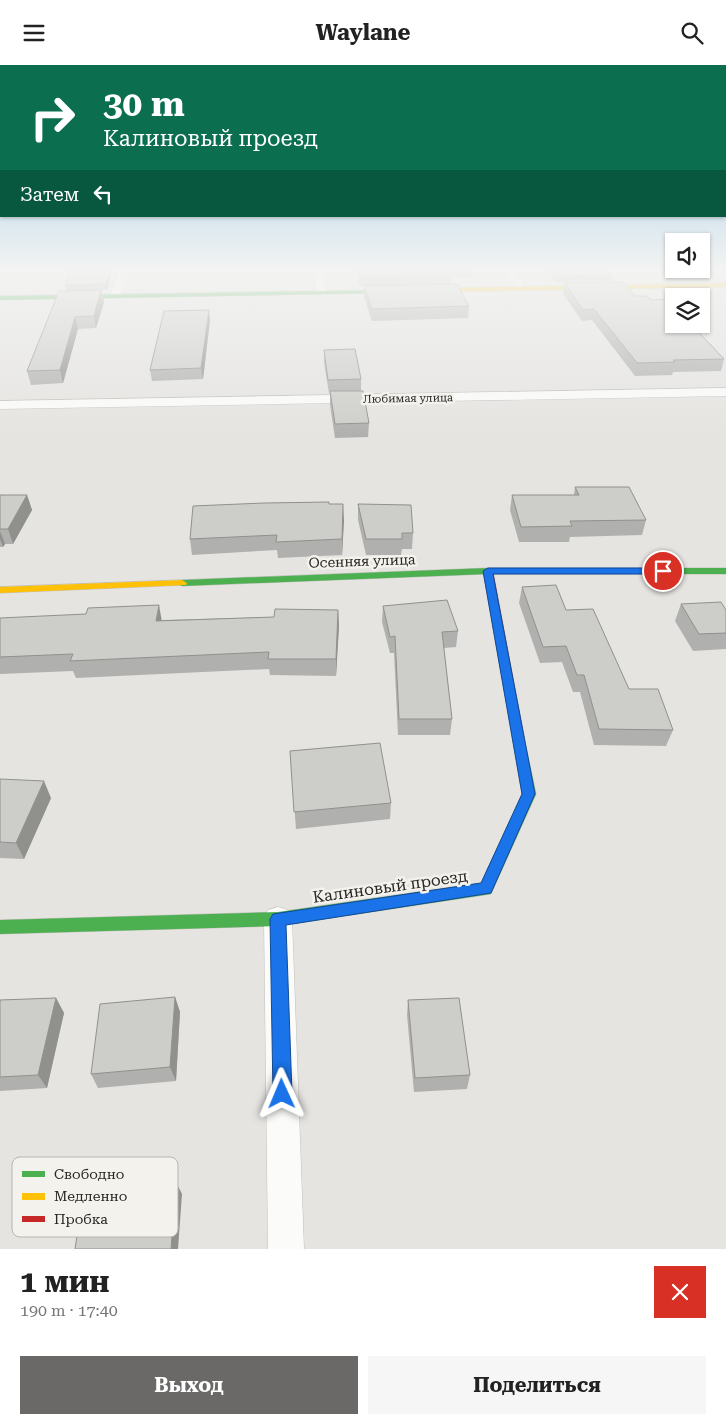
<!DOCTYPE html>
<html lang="ru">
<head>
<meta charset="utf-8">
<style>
	:root { --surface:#fff; --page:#f6f6f6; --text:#222; --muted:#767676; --accent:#6a6967 }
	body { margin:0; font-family:"Roboto Serif",serif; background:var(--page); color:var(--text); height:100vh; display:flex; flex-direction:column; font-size:19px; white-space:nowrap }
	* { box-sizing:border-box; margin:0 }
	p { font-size:16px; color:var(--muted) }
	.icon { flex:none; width:28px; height:28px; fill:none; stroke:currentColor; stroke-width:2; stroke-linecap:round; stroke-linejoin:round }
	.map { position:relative; height:1184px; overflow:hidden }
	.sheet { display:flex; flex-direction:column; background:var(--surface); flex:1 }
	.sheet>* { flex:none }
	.guide { position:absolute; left:0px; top:0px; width:726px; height:152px; box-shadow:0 1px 4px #0004; background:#0b6e4f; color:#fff; overflow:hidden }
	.tools { position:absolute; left:665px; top:168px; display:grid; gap:10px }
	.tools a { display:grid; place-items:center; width:45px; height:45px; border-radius:0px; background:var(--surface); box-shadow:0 1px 4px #0004; font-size:25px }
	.pin { position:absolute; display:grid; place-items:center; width:42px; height:42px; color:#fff; margin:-21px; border:2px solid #fff; border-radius:50%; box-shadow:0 1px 5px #0007 }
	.me { position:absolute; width:55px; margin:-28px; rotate:359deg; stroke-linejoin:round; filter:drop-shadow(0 0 4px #0008) }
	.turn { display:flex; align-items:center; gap:18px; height:105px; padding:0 20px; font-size:22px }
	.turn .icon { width:65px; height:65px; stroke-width:2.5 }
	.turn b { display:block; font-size:35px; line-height:42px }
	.then { display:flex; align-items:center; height:48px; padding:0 20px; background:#0003; gap:10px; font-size:19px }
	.round { display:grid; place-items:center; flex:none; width:52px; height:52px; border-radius:0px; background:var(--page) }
	.overview { display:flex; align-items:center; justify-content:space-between; height:85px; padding:0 20px }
	h1 { font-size:30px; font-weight:700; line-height:38px }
	.button { display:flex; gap:10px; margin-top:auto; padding:10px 20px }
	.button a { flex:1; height:58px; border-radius:0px; background:var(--accent); color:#fff; font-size:20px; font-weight:700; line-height:58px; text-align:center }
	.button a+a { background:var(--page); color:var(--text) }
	header { display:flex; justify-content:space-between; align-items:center; height:65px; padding:0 20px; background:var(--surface); font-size:22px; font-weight:700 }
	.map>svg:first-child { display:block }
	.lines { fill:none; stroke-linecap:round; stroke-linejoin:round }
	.lane-casing { stroke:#c0c0bd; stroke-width:1 }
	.fast-casing { stroke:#c0c0bd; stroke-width:1 }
	.slow-casing { stroke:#c0c0bd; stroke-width:1 }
	.jam-casing { stroke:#c0c0bd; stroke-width:1 }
	.lane { fill:#fbfbfa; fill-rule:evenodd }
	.fast { fill:#4caf50; fill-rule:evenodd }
	.slow { fill:#ffc107; fill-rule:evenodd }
	.jam { fill:#c62828; fill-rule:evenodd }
	.wall { fill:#b0b0ae }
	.shaded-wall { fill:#90908d }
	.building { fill:#cdcdca; stroke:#90908d }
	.route { fill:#1a73e8; stroke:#114b97 }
	.labels { text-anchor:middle; stroke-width:5; stroke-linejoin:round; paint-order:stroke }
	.far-street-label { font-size:11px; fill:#282725; stroke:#f4f2ec }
	.street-label { font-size:14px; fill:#282725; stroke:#f4f2ec }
	.near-street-label { font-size:16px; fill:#282725; stroke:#f4f2ec }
	.key { fill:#f4f2ec; stroke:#b7b5b0; stroke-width:1 }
	.key-label { font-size:14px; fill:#282725 }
</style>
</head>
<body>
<header><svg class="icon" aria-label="menu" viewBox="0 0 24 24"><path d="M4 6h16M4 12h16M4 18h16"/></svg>Waylane<svg class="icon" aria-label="search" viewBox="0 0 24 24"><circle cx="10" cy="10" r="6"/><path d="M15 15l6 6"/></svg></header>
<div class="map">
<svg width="726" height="1184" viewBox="0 0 726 1184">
	<rect width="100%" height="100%" fill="#e5e4e1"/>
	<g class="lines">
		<g class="lane-casing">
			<path id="lane" d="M 120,205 L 130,205 L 120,230 L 115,233 L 111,232 L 110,230 Z
				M 314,205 L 323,206 L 326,226 L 325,228 L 317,228 L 316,226 Z
				M 505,205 L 515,205 L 524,222 L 523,224 L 515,224 Z
				M 711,205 L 722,205 L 726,208 L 726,216 Z
				M 726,323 L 726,331 L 0,344 L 0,336 Z
				M 278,842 L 288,845 L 292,854 L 304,1184 L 268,1184 L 264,854 L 268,845 Z"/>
		</g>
		<g class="fast-casing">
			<path id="fast" d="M 390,225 L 388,228 L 0,235 L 0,231 Z
				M 488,503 L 726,503 L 726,509 L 488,509 L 182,521 L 177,518 L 182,515 Z
				M 519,671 L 523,673 L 525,676 L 536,729 L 491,829 L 278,861 L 0,869 L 0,855 L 278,847 L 481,818 L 522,729 L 513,676 L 515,673 Z"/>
		</g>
		<g class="slow-casing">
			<path id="slow" d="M 726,218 L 726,222 L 388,228 L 385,226 L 388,224 Z
				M 182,515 L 187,518 L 186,520 L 0,528 L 0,522 Z"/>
		</g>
		<g class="jam-casing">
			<path id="jam" d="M 488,503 L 493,506 L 525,676 L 523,679 L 515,679 L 513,676 L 483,506 Z"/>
		</g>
		<use href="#lane" class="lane"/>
		<use href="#fast" class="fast"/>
		<use href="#slow" class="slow"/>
		<use href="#jam" class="jam"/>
	</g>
	<path class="wall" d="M 71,205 L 112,205 L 107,225 L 101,225 L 104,237 L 96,263 L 78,264 L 63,318 L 31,320 L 27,306 L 67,226 L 65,220 Z
		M 355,205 L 472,205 L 472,212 L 451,212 L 450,219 L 360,221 Z
		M 547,205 L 607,205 L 612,210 L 611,216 L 555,217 Z
		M 565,218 L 635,231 L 650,235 L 724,294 L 721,306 L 673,307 L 672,310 L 635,311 L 592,255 L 582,256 L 563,229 Z
		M 364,221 L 469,241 L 468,253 L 372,256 L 364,232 Z
		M 210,255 L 203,314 L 152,316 L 150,305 Z
		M 324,285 L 361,314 L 361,326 L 369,358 L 368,372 L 335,373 L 330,340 L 330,328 L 329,328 L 324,298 Z
		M 575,422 L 646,455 L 642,470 L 570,472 L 569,477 L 519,477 L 510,445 L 512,430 L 574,430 Z
		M 0,430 L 27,430 L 32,445 L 13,479 L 5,479 L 3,482 L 0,482 Z
		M 329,439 L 344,455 L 342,490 L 278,493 L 277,485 L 192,490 L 190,474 Z
		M 358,439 L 413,468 L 412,484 L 402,484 L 401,490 L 366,490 L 358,455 Z
		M 522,522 L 566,545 L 629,624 L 673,665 L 666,681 L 594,680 L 580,627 L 573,627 L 562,597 L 540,598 L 519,538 Z
		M 681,539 L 726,545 L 726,584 L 693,586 L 675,556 Z
		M 383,541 L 458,566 L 456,582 L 444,583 L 452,654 L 450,670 L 398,670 L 394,588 L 390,588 L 382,557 Z
		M 338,545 L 339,561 L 336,611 L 270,610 L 269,604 L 76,613 L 73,606 L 0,609 L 0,553 L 162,555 L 274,552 Z
		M 290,686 L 391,738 L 390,754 L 296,764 Z
		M 0,714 L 51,733 L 24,794 L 0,793 Z
		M 175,932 L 180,947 L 176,1016 L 98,1023 L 91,1009 Z
		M 56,933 L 64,948 L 47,1023 L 0,1026 L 0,935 Z
		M 408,935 L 470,1010 L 467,1024 L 414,1027 L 407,950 Z"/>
	<path class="shaded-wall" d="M 110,205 L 112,205 L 112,206 L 107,225 L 106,219 Z
		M 101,225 L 104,237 L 96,263 L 94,251 Z
		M 209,245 L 210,255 L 203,314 L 201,303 Z
		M 75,252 L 78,264 L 63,318 L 60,305 Z
		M 27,430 L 32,445 L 13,479 L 8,464 Z
		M 343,439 L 344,455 L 342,490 L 342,474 Z
		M 0,466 L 5,479 L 3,482 L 0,474 Z
		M 159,540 L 162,557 L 156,556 Z
		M 338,545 L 339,561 L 336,611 L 336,594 Z
		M 44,716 L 51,733 L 24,794 L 16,778 Z
		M 175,932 L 180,947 L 176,1016 L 170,1002 Z
		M 56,933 L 64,948 L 47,1023 L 38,1010 Z
		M 176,1117 L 182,1129 L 178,1184 L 171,1184 Z"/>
	<path class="building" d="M 71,205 L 110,205 L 106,219 L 65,220 Z
		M 358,205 L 449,205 L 451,209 L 360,211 Z
		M 552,205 L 607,205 L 612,210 L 556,211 Z
		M 623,217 L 635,231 L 647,231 L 650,235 L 669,234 L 674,240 L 674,259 L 691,259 L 724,294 L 673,295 L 675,297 L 637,298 L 594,244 L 583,245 L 565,218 Z
		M 457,219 L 469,241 L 372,244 L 364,221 Z
		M 101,225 L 94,251 L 75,252 L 60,305 L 27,306 L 59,226 Z
		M 209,245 L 201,303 L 150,305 L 164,246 Z
		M 355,284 L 361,314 L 328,315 L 324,285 Z
		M 330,326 L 363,326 L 369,358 L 335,359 Z
		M 575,422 L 629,422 L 646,455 L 570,456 L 572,461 L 521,462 L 512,430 L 579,430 Z
		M 0,430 L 27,430 L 8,464 L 0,464 Z
		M 329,437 L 329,439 L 343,439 L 342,474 L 276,477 L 277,470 L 190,474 L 193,441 L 264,438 Z
		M 358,439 L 411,440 L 413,468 L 402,468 L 402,474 L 366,474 Z
		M 556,520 L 566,545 L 593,544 L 629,624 L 658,624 L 673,665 L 599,664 L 584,610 L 577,610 L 566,581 L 543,582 L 522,522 Z
		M 447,535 L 458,566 L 442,567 L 452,654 L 399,654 L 395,571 L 390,572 L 383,541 Z
		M 721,537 L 726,545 L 726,568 L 699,569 L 681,539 Z
		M 159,540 L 156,556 L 274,552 L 275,544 L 338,545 L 336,594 L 268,594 L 269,587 L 70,596 L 73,589 L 0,592 L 0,553 L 86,549 L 88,543 Z
		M 380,678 L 391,738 L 294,747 L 290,686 Z
		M 0,714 L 44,716 L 16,778 L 0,777 Z
		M 175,932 L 170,1002 L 91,1009 L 100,939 Z
		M 56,933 L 38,1010 L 0,1012 L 0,935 Z
		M 459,933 L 470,1010 L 415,1013 L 408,935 Z
		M 176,1117 L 171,1184 L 75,1184 L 84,1125 Z"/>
	<linearGradient id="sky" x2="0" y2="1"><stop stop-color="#8ac3e3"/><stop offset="0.55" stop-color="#f3f3f2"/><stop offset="1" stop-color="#f3f3f2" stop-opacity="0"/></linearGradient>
	<rect width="726" height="371" fill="url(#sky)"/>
	<path class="route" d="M 488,503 L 663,503 L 668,506 L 663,509 L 493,509 L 535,729 L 491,828 L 286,860 L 292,1029 L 289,1035 L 282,1038 L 276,1035 L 273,1029 L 270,854 L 273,849 L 481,818 L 522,729 L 483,506 Z"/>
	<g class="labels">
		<g class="far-street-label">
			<text transform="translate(408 333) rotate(-1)" y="4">Любимая улица</text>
		</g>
		<g class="street-label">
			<text transform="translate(362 496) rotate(-2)" y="5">Осенняя улица</text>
		</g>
		<g class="near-street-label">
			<text transform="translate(390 821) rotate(-8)" y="6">Калиновый проезд</text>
		</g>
	</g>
	<rect x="12" y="1092" width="166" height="80" rx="8" class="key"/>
	<rect x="22" y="1106" width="23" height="6" fill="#4caf50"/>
	<rect x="22" y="1128" width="23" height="7" fill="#ffc107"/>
	<rect x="22" y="1151" width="23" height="6" fill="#c62828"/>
	<g class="key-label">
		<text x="54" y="1114">Свободно</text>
		<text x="54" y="1136">Медленно</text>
		<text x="54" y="1159">Пробка</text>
	</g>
</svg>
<div class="tools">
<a><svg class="icon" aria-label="sound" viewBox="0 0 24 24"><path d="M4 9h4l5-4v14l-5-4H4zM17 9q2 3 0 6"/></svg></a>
<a><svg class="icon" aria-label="layers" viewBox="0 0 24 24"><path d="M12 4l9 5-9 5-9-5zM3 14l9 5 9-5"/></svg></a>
</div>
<div class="pin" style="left:663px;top:506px;background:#d93025"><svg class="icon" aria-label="arrive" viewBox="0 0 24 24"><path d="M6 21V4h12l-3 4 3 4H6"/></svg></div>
<svg class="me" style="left:282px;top:1029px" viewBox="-20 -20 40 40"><path d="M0-17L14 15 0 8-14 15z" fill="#1a73e8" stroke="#fff" stroke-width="4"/></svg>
<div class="guide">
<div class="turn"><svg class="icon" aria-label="right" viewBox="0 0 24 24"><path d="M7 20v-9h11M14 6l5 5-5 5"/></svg><div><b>30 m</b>Калиновый проезд</div></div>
<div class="then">Затем<svg class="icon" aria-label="left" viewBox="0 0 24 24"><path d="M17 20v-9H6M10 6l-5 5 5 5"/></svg></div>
</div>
</div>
<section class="sheet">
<div class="overview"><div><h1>1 мин</h1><p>190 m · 17:40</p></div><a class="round" style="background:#d93025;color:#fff"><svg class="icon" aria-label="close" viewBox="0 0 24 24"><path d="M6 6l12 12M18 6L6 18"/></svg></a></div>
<div class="button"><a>Выход</a><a>Поделиться</a></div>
</section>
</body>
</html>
